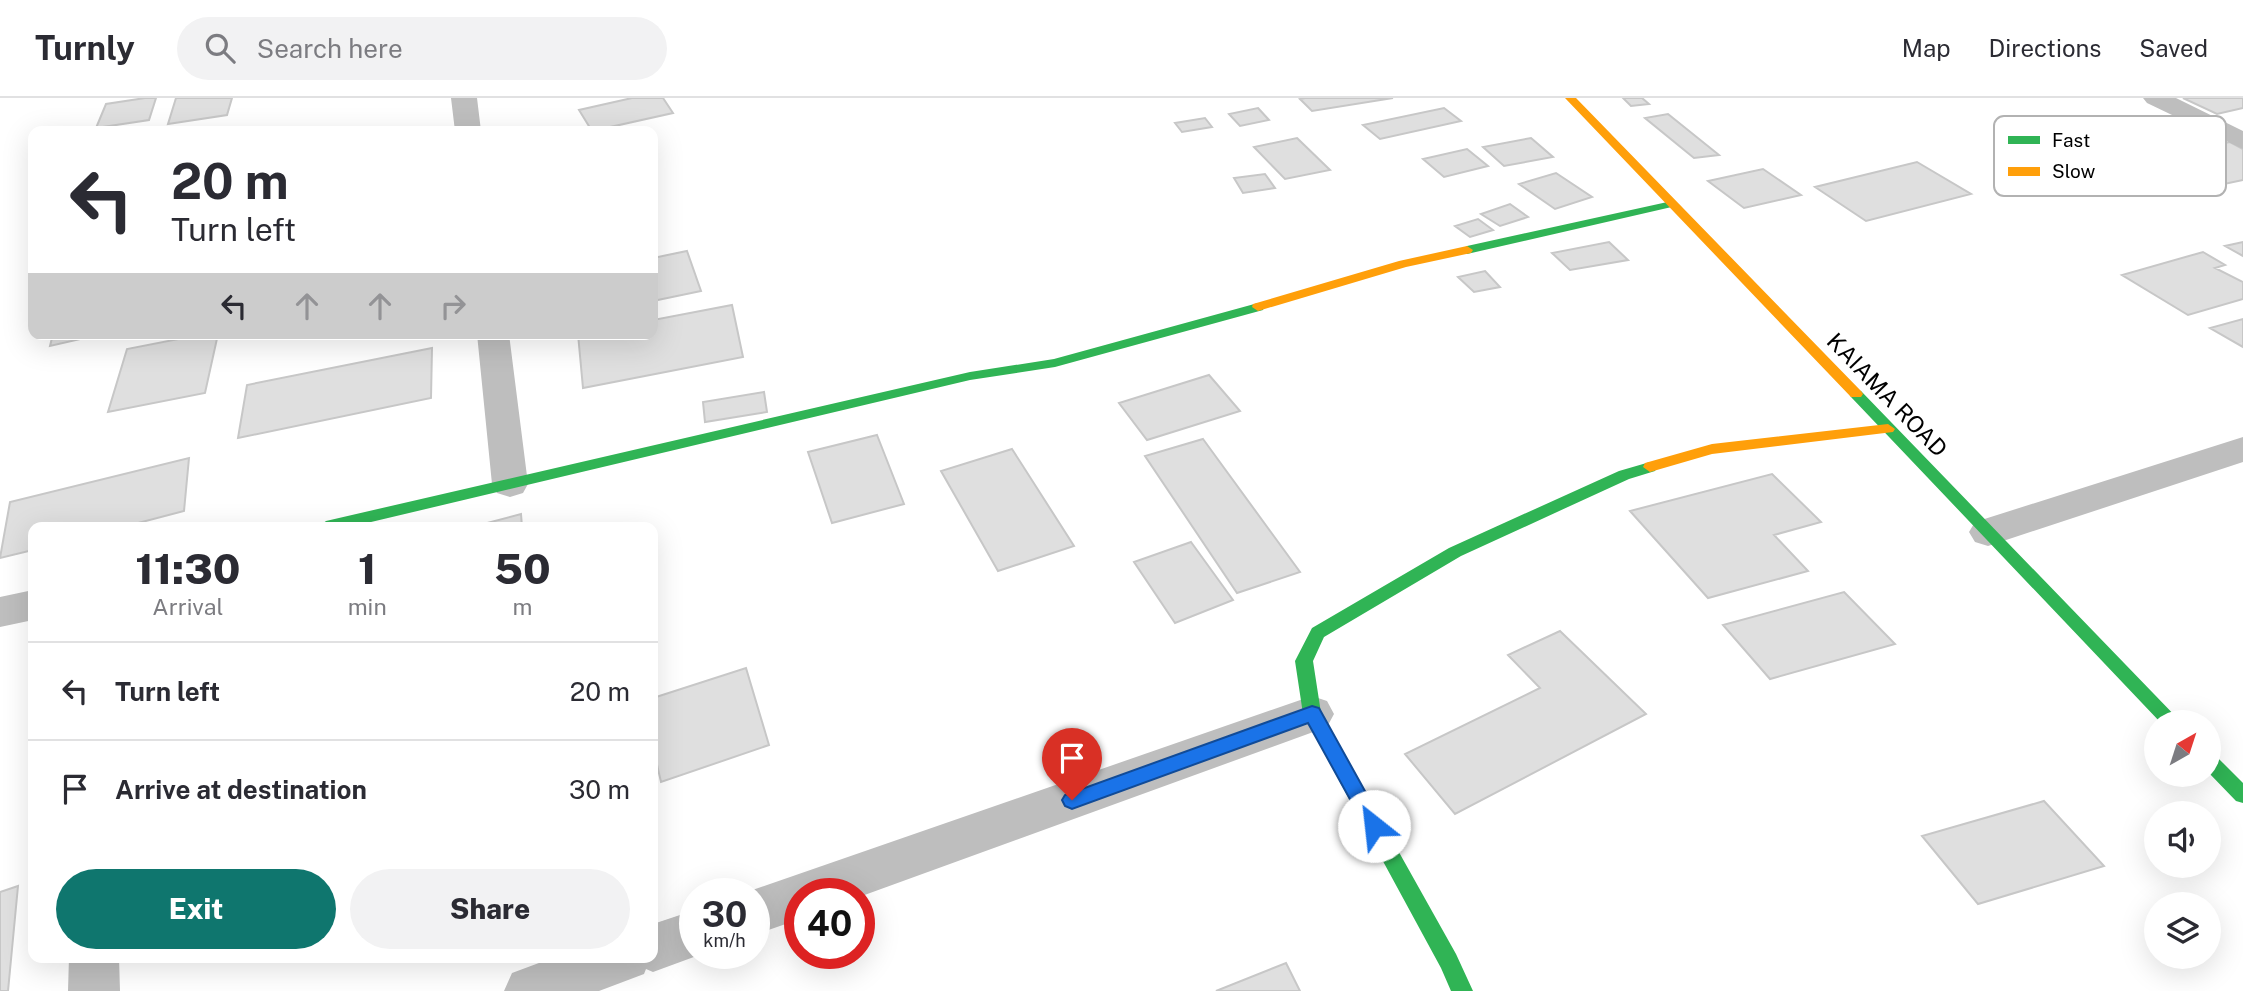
<!DOCTYPE html>
<html lang="en">
<head>
<meta charset="utf-8">
<style>
	:root { --surface:#fff; --page:#f2f2f3; --text:#2b2b33; --muted:#7c7c81; --line:#e1e1e2; --accent:#0f766e }
	body { margin:0; font-family:"Public Sans",sans-serif; background:var(--page); color:var(--text); height:100vh; display:flex; flex-direction:column; font-size:26px; white-space:nowrap }
	* { box-sizing:border-box; margin:0 }
	p { font-size:23px; color:var(--muted) }
	.icon { flex:none; width:38px; height:38px; fill:none; stroke:currentColor; stroke-width:2; stroke-linecap:round; stroke-linejoin:round }
	.map { position:relative; flex:1; overflow:hidden }
	.drawer { position:absolute; left:28px; top:424px; width:630px; height:441px; display:flex; flex-direction:column; background:var(--surface); border-radius:14px; box-shadow:0 7px 28px #0002 }
	.drawer>* { flex:none }
	.banner { position:absolute; left:28px; top:28px; width:630px; height:214px; border-radius:14px; box-shadow:0 7px 28px #0002; background:#fff; color:var(--text); overflow:hidden }
	.needle { width:46px; rotate:39deg }
	.controls { position:absolute; left:2144px; top:612px; display:grid; gap:14px }
	.controls a { display:grid; place-items:center; width:77px; height:77px; border-radius:50%; background:var(--surface); box-shadow:0 7px 28px #0002; font-size:35px }
	.speed { position:absolute; left:679px; top:780px; display:flex; gap:14px; font-size:35px; font-weight:700; text-align:center }
	.speed>* { display:grid; place-content:center; width:91px; height:91px; border-radius:50%; background:var(--surface); box-shadow:0 7px 28px #0002; line-height:1 }
	.speed small { font-size:18px; font-weight:400 }
	.speed .limit { border:10px solid #d22; background:#fff; color:#111 }
	.pin { position:absolute; display:grid; place-items:center; width:60px; height:60px; color:#fff; margin:-72px -30px; border-radius:50% 50% 50% 0; rotate:-45deg; box-shadow:0 0 7px #0007 }
	.pin .icon { rotate:45deg }
	.me { position:absolute; width:77px; margin:-38px; rotate:331deg; stroke-linejoin:round; filter:drop-shadow(0 0 5px #0008) }
	.turn { display:flex; align-items:center; gap:24px; height:147px; padding:0 28px; font-size:32px }
	.turn .icon { width:91px; height:91px; stroke-width:2.5 }
	.turn b { display:block; font-size:49px; line-height:60px }
	.lanes { display:flex; align-items:center; height:66px; padding:0 28px; background:#0003; justify-content:center; gap:35px; direction:ltr }
	.lanes .off { opacity:.35 }
	.eta { display:flex; justify-content:space-evenly; align-items:center; height:119px; text-align:center }
	.eta b { font-size:42px; font-weight:800; line-height:49px }
	.cta { display:flex; gap:14px; margin-top:auto; padding:14px 28px }
	.cta a { flex:1; height:80px; border-radius:42px; background:var(--accent); color:#fff; font-size:28px; font-weight:800; line-height:80px; text-align:center }
	.cta a+a { background:var(--page); color:var(--text) }
	ul { padding:0; list-style:none }
	li { display:flex; align-items:center; gap:21px; height:98px; padding:0 28px; border-top:2px solid var(--line) }
	li div { flex:1 }
	li b { display:block; font-size:26px }
	li em { font-style:normal }
	header { display:flex; align-items:center; gap:42px; box-sizing:border-box; height:98px; padding:0 35px; background:var(--surface); border-bottom:2px solid var(--line) }
	header strong { font-size:33px }
	nav { display:flex; gap:38px; margin-inline-start:auto; font-size:24px }
	.search { width:490px; height:63px; background:var(--page); display:flex; align-items:center; gap:18px; box-sizing:border-box; padding:0 24px; border-radius:38px; color:var(--muted); font-size:26px }
	.map>svg:first-child { display:block }
	.building { fill:#dfdfdf; stroke:#c7c7c7; stroke-width:2 }
	.lines { fill:none; stroke-linecap:round; stroke-linejoin:round }
	.street { fill:#bebebe; fill-rule:evenodd }
	.fast { fill:#30b455; fill-rule:evenodd }
	.slow { fill:#ff9f0a; fill-rule:evenodd }
	.route { fill:#1a73e8; stroke:#114b97; stroke-width:2 }
	.labels { text-anchor:middle; stroke-width:5; stroke-linejoin:round; paint-order:stroke }
	.street-label { font-size:23px; fill:#000; stroke:#fff }
	.key { fill:#fff; stroke:#b2b2b2; stroke-width:2 }
	.key-label { font-size:19px; fill:#000 }
</style>
</head>
<body>
<header>
<strong>Turnly</strong>
<div class="search"><svg class="icon" aria-label="search" viewBox="0 0 24 24"><circle cx="10" cy="10" r="6"/><path d="M15 15l6 6"/></svg>Search here</div>
<nav><a>Map</a><a>Directions</a><a>Saved</a></nav>
</header>
<div class="map">
<svg width="2243" height="893" viewBox="0 0 2243 893">
	<rect width="100%" height="100%" fill="#fff"/>
	<path class="building" d="M 145,0 L 156,0 L 149,22 L 96,30 L 106,6 Z
		M 176,0 L 232,0 L 227,17 L 168,26 Z
		M 632,0 L 663,0 L 673,15 L 592,33 L 579,12 Z
		M 1305,0 L 1393,0 L 1312,13 L 1300,1 Z
		M 1623,0 L 1642,0 L 1649,6 L 1631,8 Z
		M 2183,0 L 2243,0 L 2243,10 L 2217,16 Z
		M 1258,10 L 1269,22 L 1240,28 L 1229,16 Z
		M 1444,10 L 1461,23 L 1380,41 L 1363,27 Z
		M 1668,16 L 1719,57 L 1694,60 L 1645,20 Z
		M 1205,20 L 1212,29 L 1182,34 L 1175,25 Z
		M 1297,40 L 1330,72 L 1285,81 L 1254,49 Z
		M 1531,40 L 1553,59 L 1504,68 L 1483,49 Z
		M 2230,44 L 2243,51 L 2243,82 L 2196,92 L 2142,62 Z
		M 1467,51 L 1488,68 L 1444,79 L 1423,61 Z
		M 1917,64 L 1971,96 L 1866,123 L 1815,89 Z
		M 1763,71 L 1801,97 L 1744,110 L 1708,83 Z
		M 1556,75 L 1592,99 L 1555,111 L 1519,86 Z
		M 1265,76 L 1275,90 L 1243,95 L 1234,80 Z
		M 1510,106 L 1528,119 L 1500,128 L 1481,116 Z
		M 1478,121 L 1493,132 L 1470,139 L 1455,128 Z
		M 1609,144 L 1628,162 L 1570,172 L 1552,155 Z
		M 2243,144 L 2243,158 L 2225,148 Z
		M 687,153 L 701,193 L 653,203 L 653,160 Z
		M 2203,154 L 2225,167 L 2215,170 L 2243,184 L 2243,201 L 2188,217 L 2122,177 Z
		M 1485,173 L 1500,189 L 1474,194 L 1458,179 Z
		M 732,207 L 743,259 L 583,290 L 578,236 L 653,236 L 653,222 Z
		M 2243,221 L 2243,249 L 2210,230 Z
		M 53,236 L 102,236 L 50,248 Z
		M 204,236 L 218,236 L 205,295 L 108,314 L 127,251 Z
		M 432,250 L 431,300 L 238,340 L 247,287 Z
		M 1209,277 L 1240,313 L 1147,342 L 1119,305 Z
		M 764,294 L 767,314 L 705,324 L 703,304 Z
		M 877,337 L 904,406 L 832,425 L 808,354 Z
		M 1203,341 L 1300,474 L 1237,495 L 1145,358 Z
		M 1012,351 L 1074,448 L 998,473 L 941,373 Z
		M 189,360 L 184,413 L 123,429 L 33,429 L 33,452 L 0,460 L 10,404 Z
		M 1772,376 L 1821,424 L 1774,437 L 1808,473 L 1708,500 L 1630,413 Z
		M 521,416 L 522,429 L 472,429 Z
		M 1191,444 L 1233,502 L 1175,525 L 1134,464 Z
		M 1844,494 L 1895,546 L 1770,581 L 1723,527 Z
		M 1560,533 L 1646,616 L 1455,716 L 1405,656 L 1540,590 L 1508,557 Z
		M 746,570 L 769,647 L 661,684 L 653,649 L 653,600 Z
		M 2044,703 L 2104,768 L 1978,806 L 1922,738 Z
		M 18,788 L 8,893 L 0,893 L 0,794 Z
		M 1286,865 L 1300,893 L 1216,893 Z"/>
	<g class="lines">
		<path class="street" d="M 451,0 L 477,0 L 481,33 L 455,33 Z
			M 2143,0 L 2176,0 L 2243,33 L 2243,51 L 2147,5 Z
			M 477,236 L 509,236 L 528,386 L 523,395 L 510,399 L 497,395 L 492,386 Z
			M 2243,339 L 2243,364 L 1988,448 L 1975,444 L 1969,434 L 1975,424 Z
			M 33,492 L 33,522 L 0,529 L 0,499 Z
			M 1312,598 L 1327,603 L 1334,616 L 1327,629 L 859,799 L 859,796 L 800,796 L 800,821 L 754,837 L 754,796 L 741,796 Z
			M 695,812 L 695,856 L 702,856 L 653,874 L 646,871 L 644,876 L 599,893 L 504,893 L 512,875 L 555,859 L 653,859 L 653,826 Z
			M 69,859 L 119,859 L 120,893 L 68,893 Z"/>
		<path class="fast" d="M 1672,103 L 1676,104 L 1676,108 L 1467,156 L 1461,152 L 1467,148 Z
			M 1258,205 L 1264,209 L 1263,212 L 1055,269 L 970,282 L 350,429 L 318,429 L 326,423 L 970,274 L 1054,261 Z
			M 1856,292 L 1861,293 L 2182,625 L 2161,625 L 1851,299 L 1849,296 Z
			M 1650,364 L 1655,365 L 1657,369 L 1655,373 L 1629,381 L 1461,458 L 1324,539 L 1313,563 L 1321,615 L 1456,856 L 1473,893 L 1451,893 L 1441,870 L 1303,616 L 1295,563 L 1312,530 L 1449,450 L 1619,373 Z
			M 2208,653 L 2214,656 L 2243,685 L 2243,705 L 2236,703 L 2208,674 Z"/>
		<path class="slow" d="M 1565,0 L 1576,0 L 1861,293 L 1863,296 L 1861,299 L 1851,299 Z
			M 1467,148 L 1473,152 L 1471,155 L 1406,169 L 1258,213 L 1252,209 L 1253,206 L 1399,163 Z
			M 1888,326 L 1895,331 L 1893,334 L 1712,356 L 1650,374 L 1643,369 L 1645,365 L 1712,346 Z"/>
	</g>
	<path class="route" d="M 1312,608 L 1319,610 L 1381,722 L 1384,728 L 1381,734 L 1374,737 L 1368,734 L 1308,625 L 1072,711 L 1065,708 L 1062,702 L 1065,697 Z"/>
	<g class="labels">
		<g class="street-label">
			<text transform="translate(1887 297) rotate(46)" y="8">KAIAMA ROAD</text>
		</g>
	</g>
	<rect x="1994" y="18" width="232" height="80" rx="10" class="key"/>
	<rect x="2008" y="38" width="32" height="8" fill="#30b455"/>
	<rect x="2008" y="69" width="32" height="9" fill="#ff9f0a"/>
	<g class="key-label">
		<text x="2052" y="49">Fast</text>
		<text x="2052" y="80">Slow</text>
	</g>
</svg>
<div class="controls">
<a><svg class="needle" viewBox="-14 -14 28 28"><path d="M0-13l5 13h-10z" fill="#e53935"/><path d="M0 13l5-13h-10z" fill="#7c7c81"/></svg></a>
<a><svg class="icon" aria-label="sound" viewBox="0 0 24 24"><path d="M4 9h4l5-4v14l-5-4H4zM17 9q2 3 0 6"/></svg></a>
<a><svg class="icon" aria-label="layers" viewBox="0 0 24 24"><path d="M12 4l9 5-9 5-9-5zM3 14l9 5 9-5"/></svg></a>
</div>
<div class="speed"><div>30<small>km/h</small></div><div class="limit">40</div></div>
<div class="pin" style="left:1072px;top:702px;background:#d93025"><svg class="icon" aria-label="arrive" viewBox="0 0 24 24"><path d="M6 21V4h12l-3 4 3 4H6"/></svg></div>
<svg class="me" style="left:1374px;top:728px" viewBox="-20 -20 40 40"><circle r="19" fill="#fff"/><path d="M0-13L10 11 0 6-10 11z" fill="#1a73e8"/></svg>
<div class="banner">
<div class="turn"><svg class="icon" aria-label="left" viewBox="0 0 24 24"><path d="M17 20v-9H6M10 6l-5 5 5 5"/></svg><div><b>20 m</b>Turn left</div></div>
<div class="lanes"><svg class="icon" aria-label="left" viewBox="0 0 24 24"><path d="M17 20v-9H6M10 6l-5 5 5 5"/></svg><svg class="icon off" aria-label="ahead" viewBox="0 0 24 24"><path d="M12 20V5M6 11l6-6 6 6"/></svg><svg class="icon off" aria-label="ahead" viewBox="0 0 24 24"><path d="M12 20V5M6 11l6-6 6 6"/></svg><svg class="icon off" aria-label="right" viewBox="0 0 24 24"><path d="M7 20v-9h11M14 6l5 5-5 5"/></svg></div>
</div>
<section class="drawer">
<div class="eta">
<div><b>11:30</b><p>Arrival</p></div>
<div><b>1</b><p>min</p></div>
<div><b>50</b><p>m</p></div>
</div>
<ul>
<li><svg class="icon" aria-label="left" viewBox="0 0 24 24"><path d="M17 20v-9H6M10 6l-5 5 5 5"/></svg><div><b>Turn left</b></div><em>20 m</em></li>
<li><svg class="icon" aria-label="arrive" viewBox="0 0 24 24"><path d="M6 21V4h12l-3 4 3 4H6"/></svg><div><b>Arrive at destination</b></div><em>30 m</em></li>
</ul>
<div class="cta"><a>Exit</a><a>Share</a></div>
</section>
</div>
</body>
</html>
